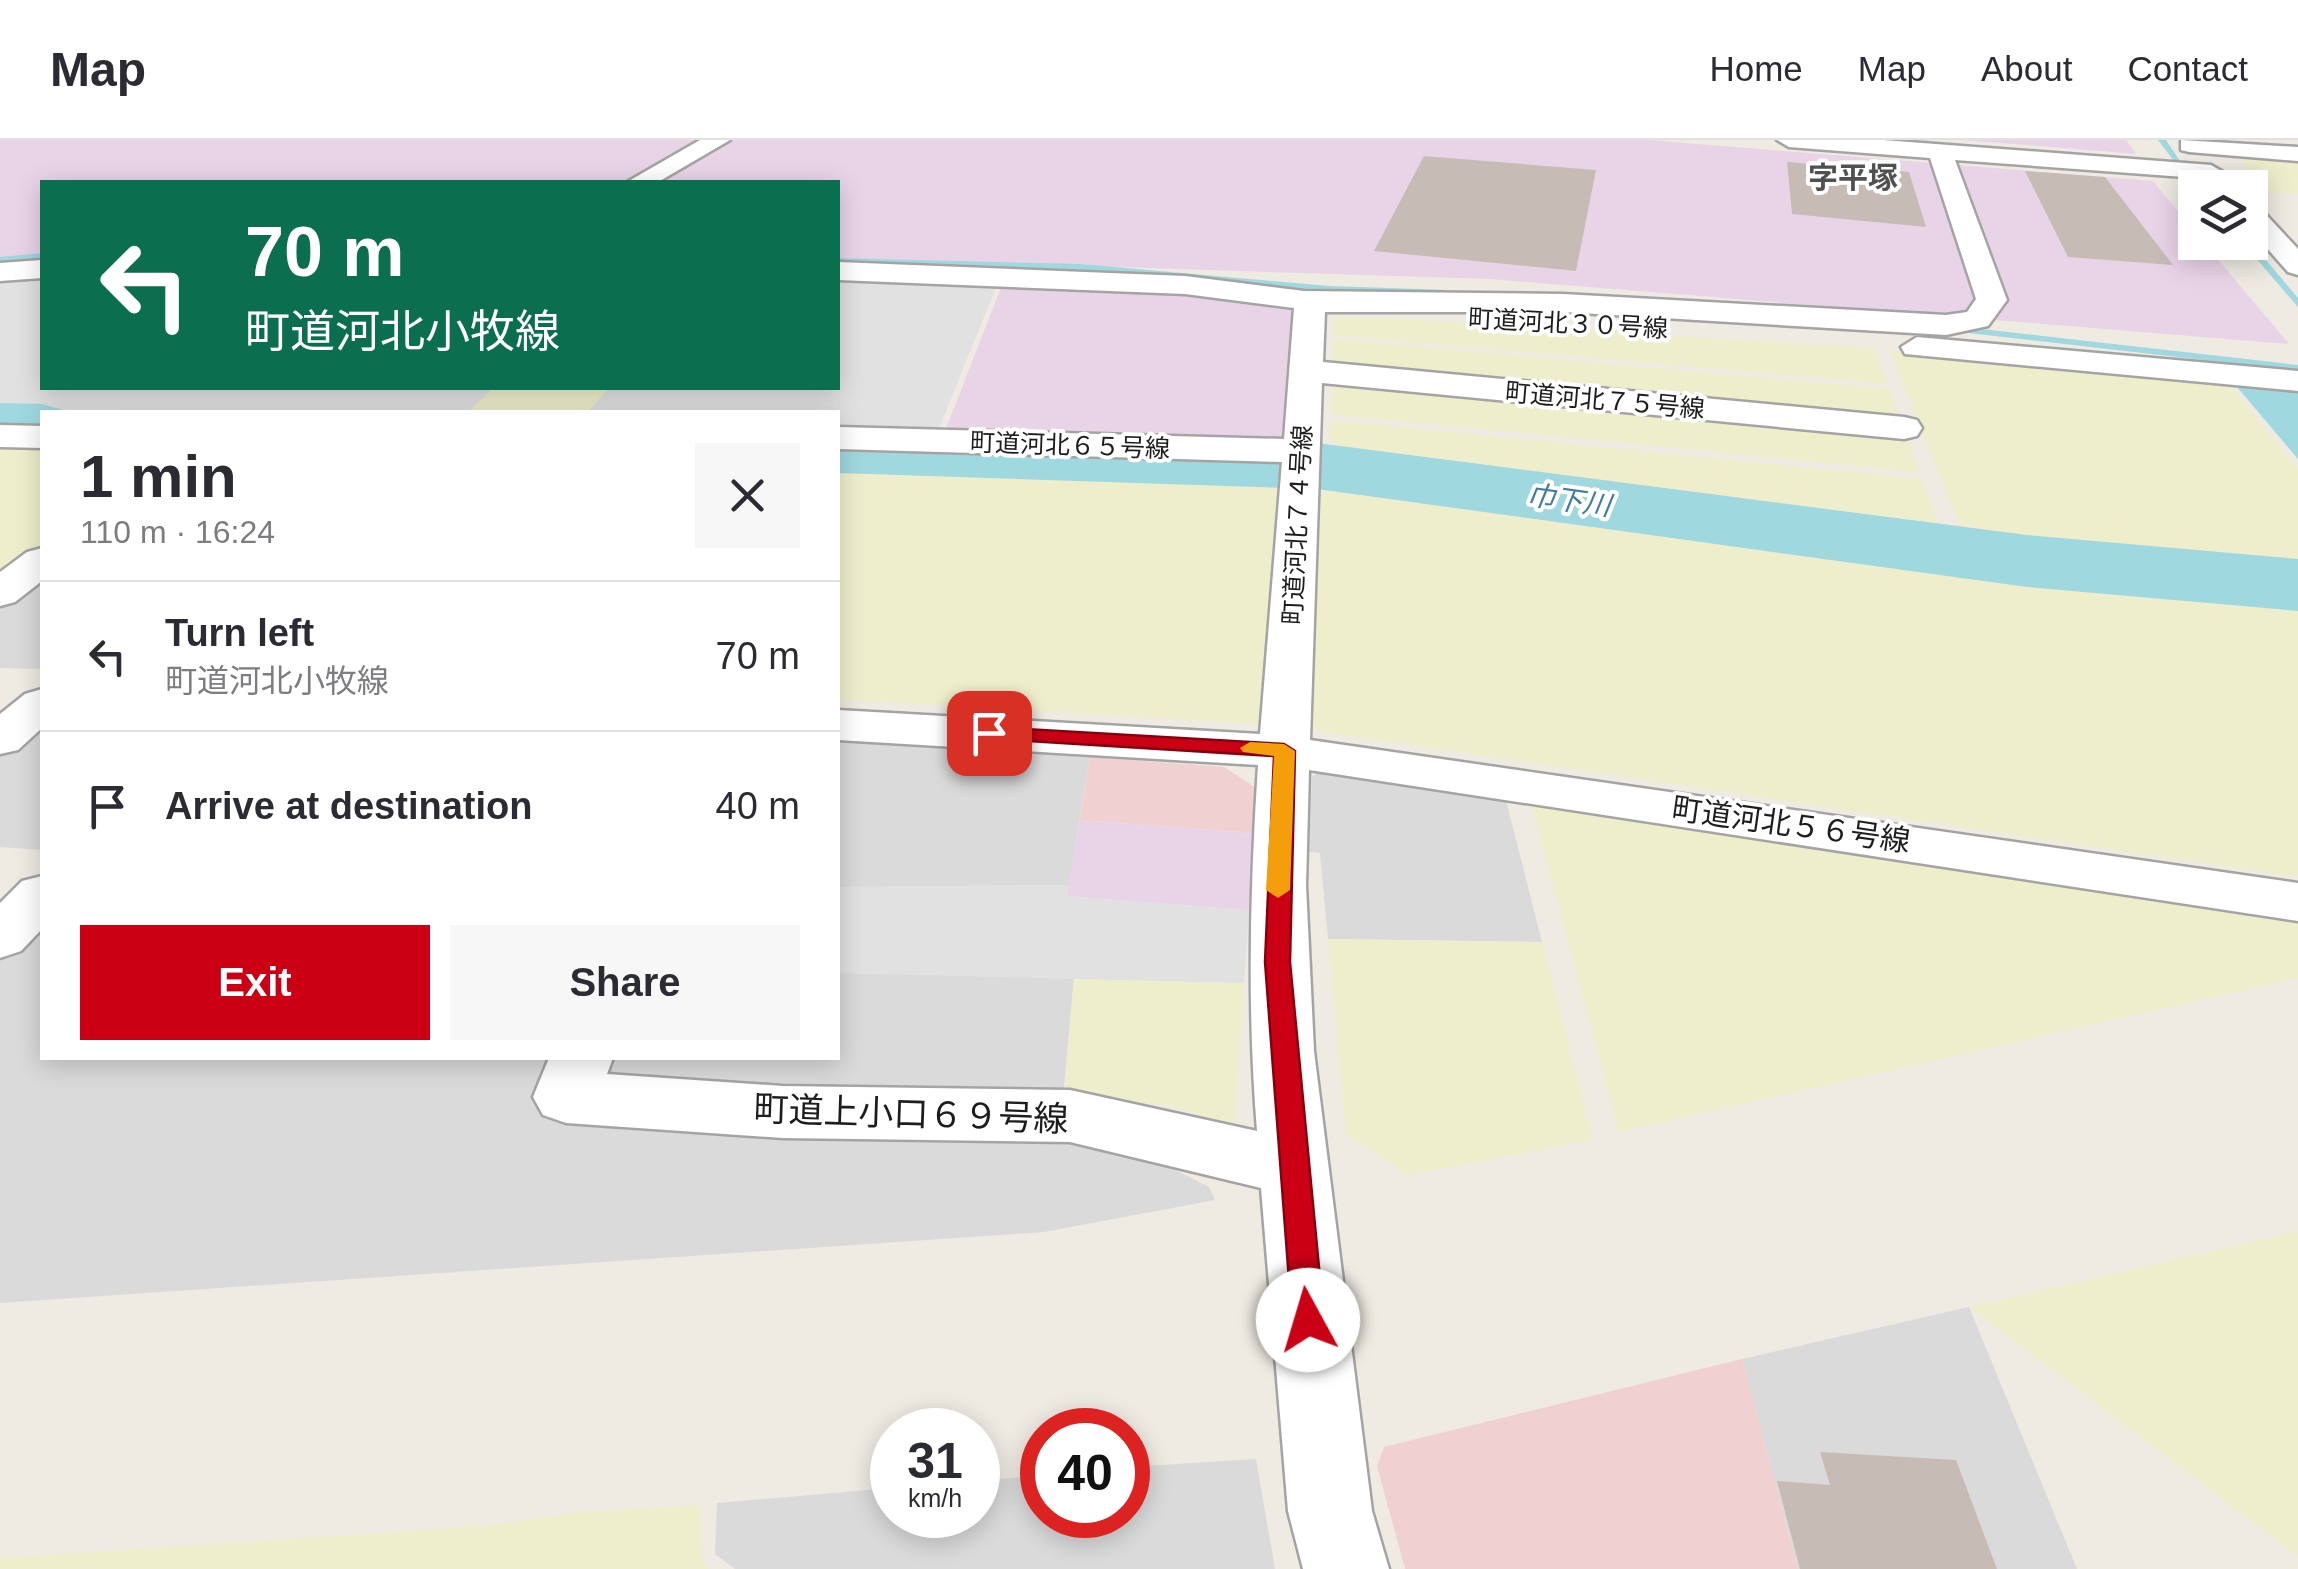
<!DOCTYPE html>
<html lang="en">
<head>
<meta charset="utf-8">
<style>
	:root { --surface:#fff; --page:#f7f7f7; --text:#2b2b33; --muted:#7c7c81; --line:#e1e1e2; --accent:#cb0015 }
	body { margin:0; font-family:Helvetica,"Noto Sans JP",sans-serif; background:var(--page); color:var(--text); height:100vh; display:flex; flex-direction:column; font-size:38px; white-space:nowrap }
	* { box-sizing:border-box; margin:0 }
	p { font-size:32px; color:var(--muted) }
	.icon { flex:none; width:55px; height:55px; fill:none; stroke:currentColor; stroke-width:2; stroke-linecap:round; stroke-linejoin:round }
	.map { position:relative; flex:1; overflow:hidden }
	.panel { position:absolute; left:40px; top:270px; width:800px; height:650px; display:flex; flex-direction:column; background:var(--surface); border-radius:0px; box-shadow:0 5px 25px #0003 }
	.panel>* { flex:none }
	.banner { position:absolute; left:40px; top:40px; width:800px; height:210px; border-radius:0px; box-shadow:0 5px 25px #0003; background:#0b6e4f; color:#fff; overflow:hidden }
	.buttons { position:absolute; left:2178px; top:30px; display:grid; gap:20px }
	.buttons a { display:grid; place-items:center; width:90px; height:90px; border-radius:0px; background:var(--surface); box-shadow:0 5px 25px #0003; font-size:50px }
	.speed { position:absolute; left:870px; top:1268px; display:flex; gap:20px; font-size:50px; font-weight:700; text-align:center }
	.speed>* { display:grid; place-content:center; width:130px; height:130px; border-radius:50%; background:var(--surface); box-shadow:0 5px 25px #0003; line-height:1 }
	.speed small { font-size:25px; font-weight:400 }
	.speed .limit { border:15px solid #d22; background:#fff; color:#111 }
	.pin { position:absolute; display:grid; place-items:center; width:85px; height:85px; color:#fff; margin:-42px; border-radius:20px; box-shadow:0 5px 15px #0006 }
	.me { position:absolute; width:110px; margin:-55px; rotate:354deg; stroke-linejoin:round; filter:drop-shadow(0 0 8px #0008) }
	.turn { display:flex; align-items:center; gap:35px; height:210px; padding:0 40px; font-size:45px }
	.turn .icon { width:130px; height:130px; stroke-width:2.5 }
	.turn b { display:block; font-size:70px; line-height:85px }
	.round { display:grid; place-items:center; flex:none; width:105px; height:105px; border-radius:0px; background:var(--page) }
	.overview { display:flex; align-items:center; justify-content:space-between; height:170px; padding:0 40px }
	h1 { font-size:60px; font-weight:700; line-height:75px }
	.button { display:flex; gap:20px; margin-top:auto; padding:20px 40px }
	.button a { flex:1; height:115px; border-radius:0px; background:var(--accent); color:#fff; font-size:40px; font-weight:700; line-height:115px; text-align:center }
	.button a+a { background:var(--page); color:var(--text) }
	ul { padding:0; list-style:none }
	li { display:flex; align-items:center; gap:30px; height:150px; padding:0 40px; border-top:2px solid var(--line) }
	li div { flex:1 }
	li b { display:block; font-size:38px }
	li em { font-style:normal }
	header { display:flex; align-items:center; gap:60px; box-sizing:border-box; height:140px; padding:0 50px; background:var(--surface); border-bottom:2px solid var(--line) }
	header strong { font-size:48px }
	nav { display:flex; gap:55px; margin-inline-start:auto; font-size:35px }
	.map>svg:first-child { display:block }
	.residential { fill:#dbdada }
	.commercial { fill:#f1d0d2 }
	.industrial { fill:#e9d4e7 }
	.farmland { fill:#efeecc }
	.parking { fill:#e1e1e1 }
	.water { fill:#a0d8e0 }
	.lines { fill:none; stroke-linecap:round; stroke-linejoin:round }
	.stream { fill:#a0d8e0; fill-rule:evenodd }
	.river { fill:#a0d8e0; fill-rule:evenodd }
	.building { fill:#c7bbb5 }
	.minor-casing { stroke:#a4a4a4; stroke-width:5 }
	.minor { fill:#fff; fill-rule:evenodd }
	.route { fill:#cb0015; stroke:#84000e; stroke-width:2.5 }
	.slow { fill:#f59e0b }
	.labels { text-anchor:middle; stroke-width:8; stroke-linejoin:round; paint-order:stroke }
	.far-street-label { font-size:25px; fill:#1d1d1d; stroke:#fff }
	.far-water-label { font-size:28px; font-style:italic; fill:#3f7ba3; stroke:#fff }
	.far-quarter-label { font-size:30px; font-weight:bold; fill:#505050; stroke:#fff }
	.street-label { font-size:30px; fill:#1d1d1d; stroke:#fff }
	.near-street-label { font-size:35px; fill:#1d1d1d; stroke:#fff }
</style>
</head>
<body>
<header>
<strong>Map</strong>
<nav><a>Home</a><a>Map</a><a>About</a><a>Contact</a></nav>
</header>
<div class="map">
<svg width="2298" height="1429" viewBox="0 0 2298 1429">
	<rect width="100%" height="100%" fill="#efeae2"/>
	<path class="residential" d="M 26,443 L 42,444 L 42,529 L 0,528 L 0,463 Z
		M 42,571 L 42,710 L 0,707 L 0,606 Z
		M 838,600 L 1090,617 L 1069,745 L 838,747 Z
		M 1327,630 L 1505,656 L 1542,802 L 1328,799 L 1320,713 L 1309,712 L 1312,636 Z
		M 42,779 L 42,918 L 563,918 L 546,967 L 983,987 L 1129,1007 L 1209,1047 L 1215,1060 L 1044,1092 L 0,1163 L 0,820 Z
		M 838,833 L 1074,837 L 1063,957 L 782,955 L 596,937 L 603,918 L 838,918 Z
		M 1969,1167 L 2077,1429 L 1798,1429 L 1742,1219 Z
		M 1256,1319 L 1275,1429 L 735,1429 L 715,1414 L 717,1363 L 892,1348 L 892,1375 L 978,1375 L 978,1341 L 1042,1335 L 1042,1375 L 1128,1375 L 1128,1327 Z"/>
	<path class="commercial" d="M 1090,617 L 1224,627 L 1256,648 L 1253,693 L 1080,680 Z
		M 1742,1219 L 1798,1429 L 1405,1429 L 1377,1326 L 1384,1307 Z"/>
	<path class="industrial" d="M 0,0 L 1648,0 L 2153,41 L 2195,92 L 2195,102 L 2204,103 L 2289,204 L 1490,139 L 838,118 L 838,42 L 42,42 L 42,115 L 0,119 Z
		M 1963,0 L 2126,0 L 2136,14 Z
		M 1002,145 L 1181,150 L 1300,162 L 1289,302 L 944,294 Z
		M 1080,680 L 1253,693 L 1249,770 L 1066,756 Z"/>
	<path class="farmland" d="M 2237,15 L 2298,20 L 2298,54 L 2269,52 Z
		M 1364,177 L 1874,208 L 1888,244 L 1333,195 L 1333,178 Z
		M 1333,199 L 1889,249 L 1901,283 L 1332,227 Z
		M 1890,211 L 2225,240 L 2298,329 L 2298,423 L 2096,408 L 1962,392 Z
		M 1332,240 L 1905,294 L 1920,332 L 1330,274 Z
		M 493,248 L 609,248 L 587,272 L 468,272 Z
		M 1330,280 L 1922,339 L 1939,387 L 1344,308 L 1329,299 Z
		M 0,301 L 42,302 L 42,412 L 10,437 L 0,437 Z
		M 838,328 L 1270,343 L 1286,356 L 1274,585 L 838,559 Z
		M 1340,348 L 1929,432 L 2223,465 L 2298,467 L 2298,737 L 1312,590 L 1321,355 Z
		M 1530,660 L 2298,778 L 2298,838 L 1619,992 Z
		M 1328,799 L 1542,802 L 1593,1000 L 1408,1035 L 1346,994 Z
		M 1074,837 L 1244,843 L 1234,986 L 1170,965 L 1064,957 Z
		M 2298,1091 L 2298,1417 L 1969,1167 L 2229,1107 Z
		M 700,1365 L 702,1422 L 710,1429 L 0,1429 L 0,1418 L 483,1386 L 582,1372 Z"/>
	<path class="parking" d="M 42,134 L 42,248 L 493,248 L 468,272 L 0,269 L 0,137 Z
		M 838,138 L 997,145 L 935,298 L 838,295 L 838,272 L 587,272 L 609,248 L 838,248 Z
		M 1069,745 L 1067,756 L 1249,770 L 1244,843 L 838,833 L 838,747 Z"/>
	<path class="water" d="M 2232,241 L 2298,246 L 2298,319 Z"/>
	<g class="lines">
		<path class="stream" d="M 2158,0 L 2166,0 L 2180,21 L 2174,21 Z
			M 2192,39 L 2198,39 L 2205,48 L 2196,48 Z
			M 2250,101 L 2298,158 L 2298,167 L 2242,102 Z
			M 42,113 L 42,119 L 0,123 L 0,117 Z
			M 838,118 L 1081,124 L 1329,146 L 1446,150 L 1451,153 L 1446,156 L 1329,152 L 1081,130 L 838,124 Z
			M 1946,185 L 2298,225 L 2298,231 L 1942,190 L 1942,186 Z"/>
		<path class="river" d="M 0,263 L 42,264 L 70,272 L 42,272 L 42,308 L 0,307 Z
			M 838,287 L 1317,303 L 2027,395 L 2298,419 L 2298,471 L 2027,447 L 1317,349 L 838,333 Z"/>
	</g>
	<path class="building" d="M 1424,16 L 1596,30 L 1576,131 L 1374,111 Z
		M 1787,22 L 1909,32 L 1926,87 L 1792,74 Z
		M 2025,31 L 2105,37 L 2173,125 L 2068,117 Z
		M 1820,1312 L 1956,1320 L 1997,1429 L 1800,1429 L 1777,1341 L 1830,1345 Z"/>
	<g class="lines">
		<g class="minor-casing">
			<path id="minor" d="M 700,0 L 730,0 L 658,42 L 627,42 Z
				M 1777,0 L 1883,0 L 2211,25 L 2223,32 L 2211,39 L 1955,20 L 2007,160 L 1988,186 L 1946,195 L 1563,172 L 1325,172 L 1323,222 L 1904,277 L 1917,280 L 1922,288 L 1917,296 L 1904,299 L 1322,243 L 1310,600 L 2298,743 L 2298,781 L 1309,630 L 1306,746 L 1314,911 L 1372,1371 L 1389,1429 L 1303,1429 L 1288,1371 L 1261,1048 L 1070,1002 L 783,998 L 566,983 L 543,975 L 533,957 L 549,918 L 613,918 L 607,934 L 783,946 L 1070,950 L 1257,991 C 1247,869 1250,747 1258,625 L 838,600 L 838,570 L 1260,594 L 1282,322 L 838,309 L 838,287 L 1284,299 L 1294,168 L 1185,154 L 838,140 L 838,122 L 1185,136 L 1304,151 L 1563,154 L 1946,175 L 1967,172 L 1976,159 L 1930,18 L 1789,7 Z
				M 2181,0 L 2298,7 L 2298,21 L 2189,12 L 2181,10 Z
				M 2250,65 L 2259,67 L 2298,109 L 2298,135 L 2288,132 L 2250,89 Z
				M 42,120 L 42,138 L 0,141 L 0,123 Z
				M 1917,197 L 2298,231 L 2298,251 L 1905,214 L 1901,207 Z
				M 0,285 L 42,286 L 42,308 L 0,307 Z
				M 42,408 L 42,441 L 15,462 L 0,466 L 0,432 L 27,412 Z
				M 42,549 L 42,588 L 18,610 L 0,614 L 0,574 L 25,554 Z
				M 42,736 L 42,789 L 21,811 L 0,818 L 0,763 L 22,741 Z"/>
		</g>
		<use href="#minor" class="minor"/>
	</g>
	<path class="route" d="M 989,587 L 1284,604 L 1295,611 L 1290,822 L 1324,1180 L 1319,1189 L 1308,1194 L 1297,1189 L 1292,1180 L 1265,822 L 1274,616 L 981,598 L 981,589 Z"/>
	<path class="slow" d="M 1250,602 L 1284,604 L 1295,611 L 1290,750 L 1278,758 L 1266,750 L 1274,616 L 1243,612 L 1240,608 Z"/>
	<g class="labels">
		<g class="far-street-label">
			<text transform="translate(1568 183) rotate(3)" y="9">町道河北３０号線</text>
			<text transform="translate(1605 260) rotate(5)" y="9">町道河北７５号線</text>
			<text transform="translate(1070 305) rotate(2)" y="9">町道河北６５号線</text>
			<text transform="translate(1297 385) rotate(-87)" y="9">町道河北７４号線</text>
		</g>
		<g class="far-water-label">
			<text transform="translate(1569 360) rotate(8)" y="10">巾下川</text>
		</g>
		<g class="far-quarter-label">
			<text x="1853" y="48">字平塚</text>
		</g>
		<g class="street-label">
			<text transform="translate(1791 685) rotate(8)" y="10">町道河北５６号線</text>
		</g>
		<g class="near-street-label">
			<text transform="translate(911 974) rotate(2)" y="12">町道上小口６９号線</text>
		</g>
	</g>
</svg>
<div class="buttons">
<a><svg class="icon" aria-label="layers" viewBox="0 0 24 24"><path d="M12 4l9 5-9 5-9-5zM3 14l9 5 9-5"/></svg></a>
</div>
<div class="speed"><div>31<small>km/h</small></div><div class="limit">40</div></div>
<div class="pin" style="left:989px;top:593px;background:#d93025"><svg class="icon" aria-label="arrive" viewBox="0 0 24 24"><path d="M6 21V4h12l-3 4 3 4H6"/></svg></div>
<svg class="me" style="left:1308px;top:1180px" viewBox="-20 -20 40 40"><circle r="19" fill="#fff"/><path d="M0-13L10 11 0 6-10 11z" fill="#cb0015"/></svg>
<div class="banner">
<div class="turn"><svg class="icon" aria-label="left" viewBox="0 0 24 24"><path d="M17 20v-9H6M10 6l-5 5 5 5"/></svg><div><b>70 m</b>町道河北小牧線</div></div>
</div>
<section class="panel">
<div class="overview"><div><h1>1 min</h1><p>110 m · 16:24</p></div><a class="round"><svg class="icon" aria-label="close" viewBox="0 0 24 24"><path d="M6 6l12 12M18 6L6 18"/></svg></a></div>
<ul>
<li><svg class="icon" aria-label="left" viewBox="0 0 24 24"><path d="M17 20v-9H6M10 6l-5 5 5 5"/></svg><div><b>Turn left</b><p>町道河北小牧線</p></div><em>70 m</em></li>
<li><svg class="icon" aria-label="arrive" viewBox="0 0 24 24"><path d="M6 21V4h12l-3 4 3 4H6"/></svg><div><b>Arrive at destination</b></div><em>40 m</em></li>
</ul>
<div class="button"><a>Exit</a><a>Share</a></div>
</section>
</div>
</body>
</html>
